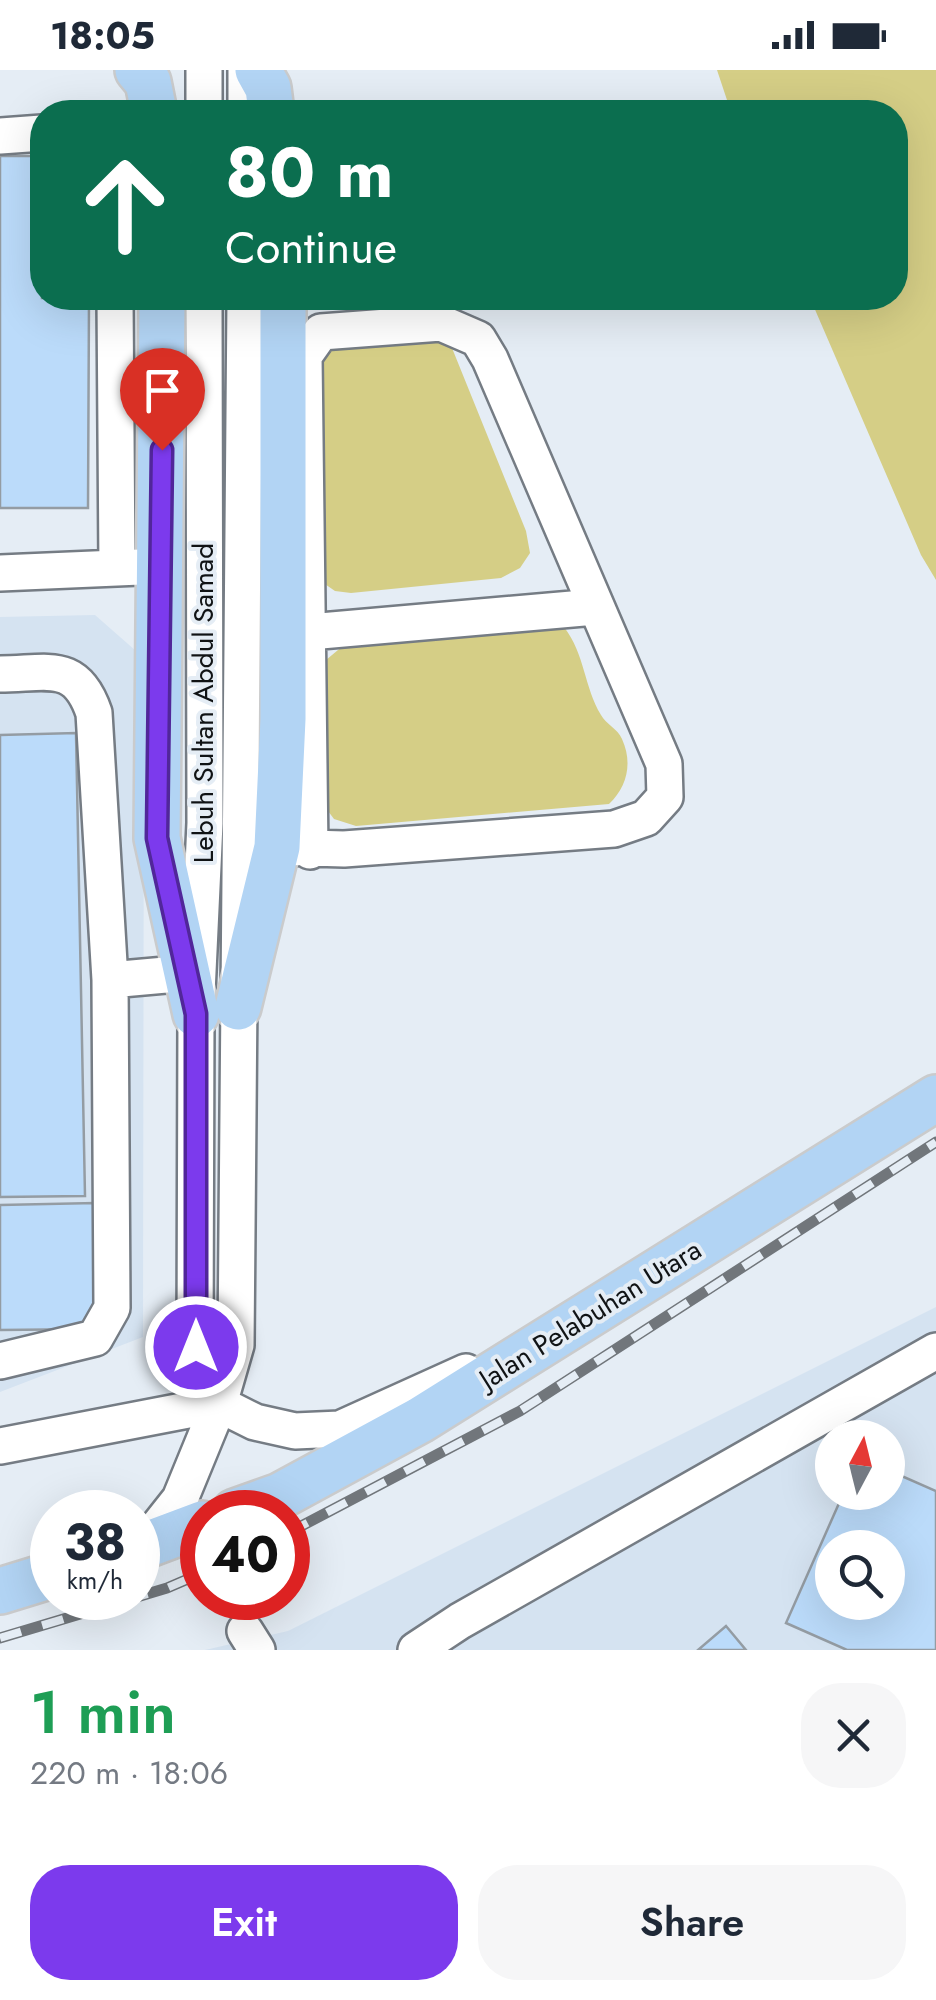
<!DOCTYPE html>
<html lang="en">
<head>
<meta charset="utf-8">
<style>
	:root { --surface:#fff; --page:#f6f6f7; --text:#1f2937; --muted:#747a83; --accent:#7c3aed }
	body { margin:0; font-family:Jost,sans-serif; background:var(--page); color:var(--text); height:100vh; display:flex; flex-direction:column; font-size:38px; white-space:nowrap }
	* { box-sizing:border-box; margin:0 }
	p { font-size:32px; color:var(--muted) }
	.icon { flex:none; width:55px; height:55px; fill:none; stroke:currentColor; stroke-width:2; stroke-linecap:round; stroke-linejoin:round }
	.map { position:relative; height:1580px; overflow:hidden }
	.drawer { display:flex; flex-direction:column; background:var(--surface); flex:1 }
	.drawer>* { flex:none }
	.guide { position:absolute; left:30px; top:30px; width:878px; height:210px; border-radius:40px; box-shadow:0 10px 40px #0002; background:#0b6e4f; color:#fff; overflow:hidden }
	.needle { width:65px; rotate:7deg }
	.controls { position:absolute; left:815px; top:1350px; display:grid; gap:20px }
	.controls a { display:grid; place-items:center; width:90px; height:90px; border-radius:50%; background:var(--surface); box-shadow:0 10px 40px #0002; font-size:50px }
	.speed { position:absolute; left:30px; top:1420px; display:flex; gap:20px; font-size:50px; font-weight:700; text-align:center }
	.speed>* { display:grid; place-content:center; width:130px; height:130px; border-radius:50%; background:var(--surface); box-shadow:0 10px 40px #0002; line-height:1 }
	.speed small { font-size:25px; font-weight:400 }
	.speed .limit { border:15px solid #d22; background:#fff; color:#111 }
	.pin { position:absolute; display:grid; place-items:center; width:85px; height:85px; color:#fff; margin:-102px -42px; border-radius:50% 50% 50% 0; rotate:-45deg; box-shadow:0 0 10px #0007 }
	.pin .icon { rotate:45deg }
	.me { position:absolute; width:110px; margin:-55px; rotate:0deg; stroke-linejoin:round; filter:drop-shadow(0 0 8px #0008) }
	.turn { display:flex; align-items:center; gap:35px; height:210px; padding:0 30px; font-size:45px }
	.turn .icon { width:130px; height:130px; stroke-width:2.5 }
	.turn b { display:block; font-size:70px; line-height:85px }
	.round { display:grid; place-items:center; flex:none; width:105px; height:105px; border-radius:40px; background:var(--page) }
	.summary { display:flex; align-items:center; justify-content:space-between; height:170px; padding:0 30px }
	h1 { font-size:60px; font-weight:600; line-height:75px; color:#1e9e55 }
	.cta { display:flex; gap:20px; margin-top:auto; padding:20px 30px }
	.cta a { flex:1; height:115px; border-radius:40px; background:var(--accent); color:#fff; font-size:40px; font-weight:600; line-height:115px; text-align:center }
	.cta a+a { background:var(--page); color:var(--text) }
	.status { display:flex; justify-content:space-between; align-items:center; height:70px; padding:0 50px; background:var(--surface); direction:ltr }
	.status svg { height:28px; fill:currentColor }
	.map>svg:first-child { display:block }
	.built { fill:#d5e3f1; fill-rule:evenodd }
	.water { fill:#d5ce86 }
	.building { fill:#bbdbfa; stroke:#949ca3; stroke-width:2.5; fill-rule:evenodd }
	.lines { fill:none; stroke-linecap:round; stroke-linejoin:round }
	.minor-casing { stroke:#757c84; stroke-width:40 }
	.major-casing { stroke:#cacbcc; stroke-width:50 }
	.minor { stroke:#fff; stroke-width:35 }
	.major { stroke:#b2d4f4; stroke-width:45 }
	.rail-casing { stroke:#71767b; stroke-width:11 }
	.rail { stroke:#e5edf5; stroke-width:8; stroke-dasharray:22; stroke-linecap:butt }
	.route-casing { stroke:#51269a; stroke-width:25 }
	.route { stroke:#7c3aed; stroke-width:18 }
	.labels { text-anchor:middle; stroke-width:8; stroke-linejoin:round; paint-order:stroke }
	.street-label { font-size:28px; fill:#101315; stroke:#e5edf5 }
</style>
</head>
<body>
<div class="status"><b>18:05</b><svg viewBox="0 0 49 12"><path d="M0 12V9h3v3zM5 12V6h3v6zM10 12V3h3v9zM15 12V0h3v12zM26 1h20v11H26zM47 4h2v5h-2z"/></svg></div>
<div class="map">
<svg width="936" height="1580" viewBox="0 0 936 1580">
	<rect width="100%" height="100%" fill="#e5edf5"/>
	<path class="built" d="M 95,545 L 144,588 L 143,1267 L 0,1322 L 0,547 Z
		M 936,1237 L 936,1580 L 205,1580 L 288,1561 ZM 832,1368 L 888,1368 L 888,1422 L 832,1422 ZM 832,1478 L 888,1478 L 888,1532 L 832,1532 Z"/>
	<path class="water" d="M 717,0 L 936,0 L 936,510 L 921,485 L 810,228 L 895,228 L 895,42 L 731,42 Z
		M 441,262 L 452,278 L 526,461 L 530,483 L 520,498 L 501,508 L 351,523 L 335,521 L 319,510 L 318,279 Z
		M 564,557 C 585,584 584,617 601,645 C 606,654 618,659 622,669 C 633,693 627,717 609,734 L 356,756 L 334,749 L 319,729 L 315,607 L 326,590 L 350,570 Z"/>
	<path class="building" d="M 0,86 L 42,86 L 42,228 L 89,228 L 88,438 L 0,438 Z
		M 76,663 L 85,1126 L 0,1127 L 0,665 Z
		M 95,1133 L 97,1259 L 0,1260 L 0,1135 Z
		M 888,1400 L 936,1421 L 936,1580 L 847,1580 L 786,1553 L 844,1422 L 888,1422 ZM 832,1478 L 888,1478 L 888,1532 L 832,1532 Z
		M 726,1556 L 746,1580 L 698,1580 Z"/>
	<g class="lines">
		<g class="minor-casing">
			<path id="minor" d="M 204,0 L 204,42
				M 246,42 L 246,0
				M 0,66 L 42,63
				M 115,228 L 117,498
				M 204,228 L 205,753 L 196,944 L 195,1277 L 219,1334 L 255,1352 L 295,1361 L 340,1359 L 466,1302
				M 0,503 L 140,497
				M 309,562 L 595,537
				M 0,604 C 48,604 76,590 94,643 L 110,910 L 112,1238 L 95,1268 L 0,1291
				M 277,777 L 344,779 L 614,759 L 646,748 L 665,727 L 664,694 L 490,289 L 478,269 L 441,253 L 321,262 L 304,286 L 310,781
				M 110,910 L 188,903
				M 0,1376 L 219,1334
				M 142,1477 L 180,1429 L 219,1334 L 236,1275 L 245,228
				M 245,1561 L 257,1580
				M 416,1580 L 460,1551 L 936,1281"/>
		</g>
		<g class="major-casing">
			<path id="major" d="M 138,0 L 148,12 L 154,42
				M 258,0 L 268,18 L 271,42
				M 162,228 L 157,768 L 196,944
				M 238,937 L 277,777 L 283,649 L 283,228
				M 235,1442 L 280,1426 L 420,1350 L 936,1028
				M 138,1478 L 202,1454
				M 0,1521 L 52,1505"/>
		</g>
		<use href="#minor" class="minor"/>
		<use href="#major" class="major"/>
		<g class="rail-casing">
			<path id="rail" d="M 288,1463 L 520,1341 L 936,1072
				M 0,1568 L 167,1518 L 202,1503"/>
		</g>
		<use href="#rail" class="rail"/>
	</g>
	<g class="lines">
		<g class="route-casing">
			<path id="route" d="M 162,380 L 157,768 L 196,944 L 196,1277"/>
		</g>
		<use href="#route" class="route"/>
	</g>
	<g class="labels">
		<g class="street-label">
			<text transform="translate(203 633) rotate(-90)" y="10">Lebuh Sultan Abdul Samad</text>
			<text transform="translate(590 1244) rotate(-32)" y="10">Jalan Pelabuhan Utara</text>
		</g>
	</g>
</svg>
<div class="controls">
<a><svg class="needle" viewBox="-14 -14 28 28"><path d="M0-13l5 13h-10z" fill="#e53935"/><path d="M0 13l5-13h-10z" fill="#747a83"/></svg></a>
<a><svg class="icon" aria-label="search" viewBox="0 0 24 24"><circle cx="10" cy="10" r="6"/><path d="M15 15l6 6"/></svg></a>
</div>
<div class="speed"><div>38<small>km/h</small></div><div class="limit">40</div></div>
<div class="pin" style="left:162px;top:380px;background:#d93025"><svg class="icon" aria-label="arrive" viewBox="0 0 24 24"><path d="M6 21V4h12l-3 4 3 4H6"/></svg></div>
<svg class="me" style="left:196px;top:1277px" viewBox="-20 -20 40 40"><circle r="17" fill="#7c3aed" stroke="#fff" stroke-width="3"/><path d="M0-11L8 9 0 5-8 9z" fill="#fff"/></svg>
<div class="guide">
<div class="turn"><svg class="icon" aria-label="ahead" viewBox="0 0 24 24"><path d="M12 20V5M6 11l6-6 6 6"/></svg><div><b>80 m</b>Continue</div></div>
</div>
</div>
<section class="drawer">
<div class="summary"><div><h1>1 min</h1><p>220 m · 18:06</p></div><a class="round"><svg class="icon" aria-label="close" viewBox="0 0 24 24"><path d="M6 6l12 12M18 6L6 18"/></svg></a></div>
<div class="cta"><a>Exit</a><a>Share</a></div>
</section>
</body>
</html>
